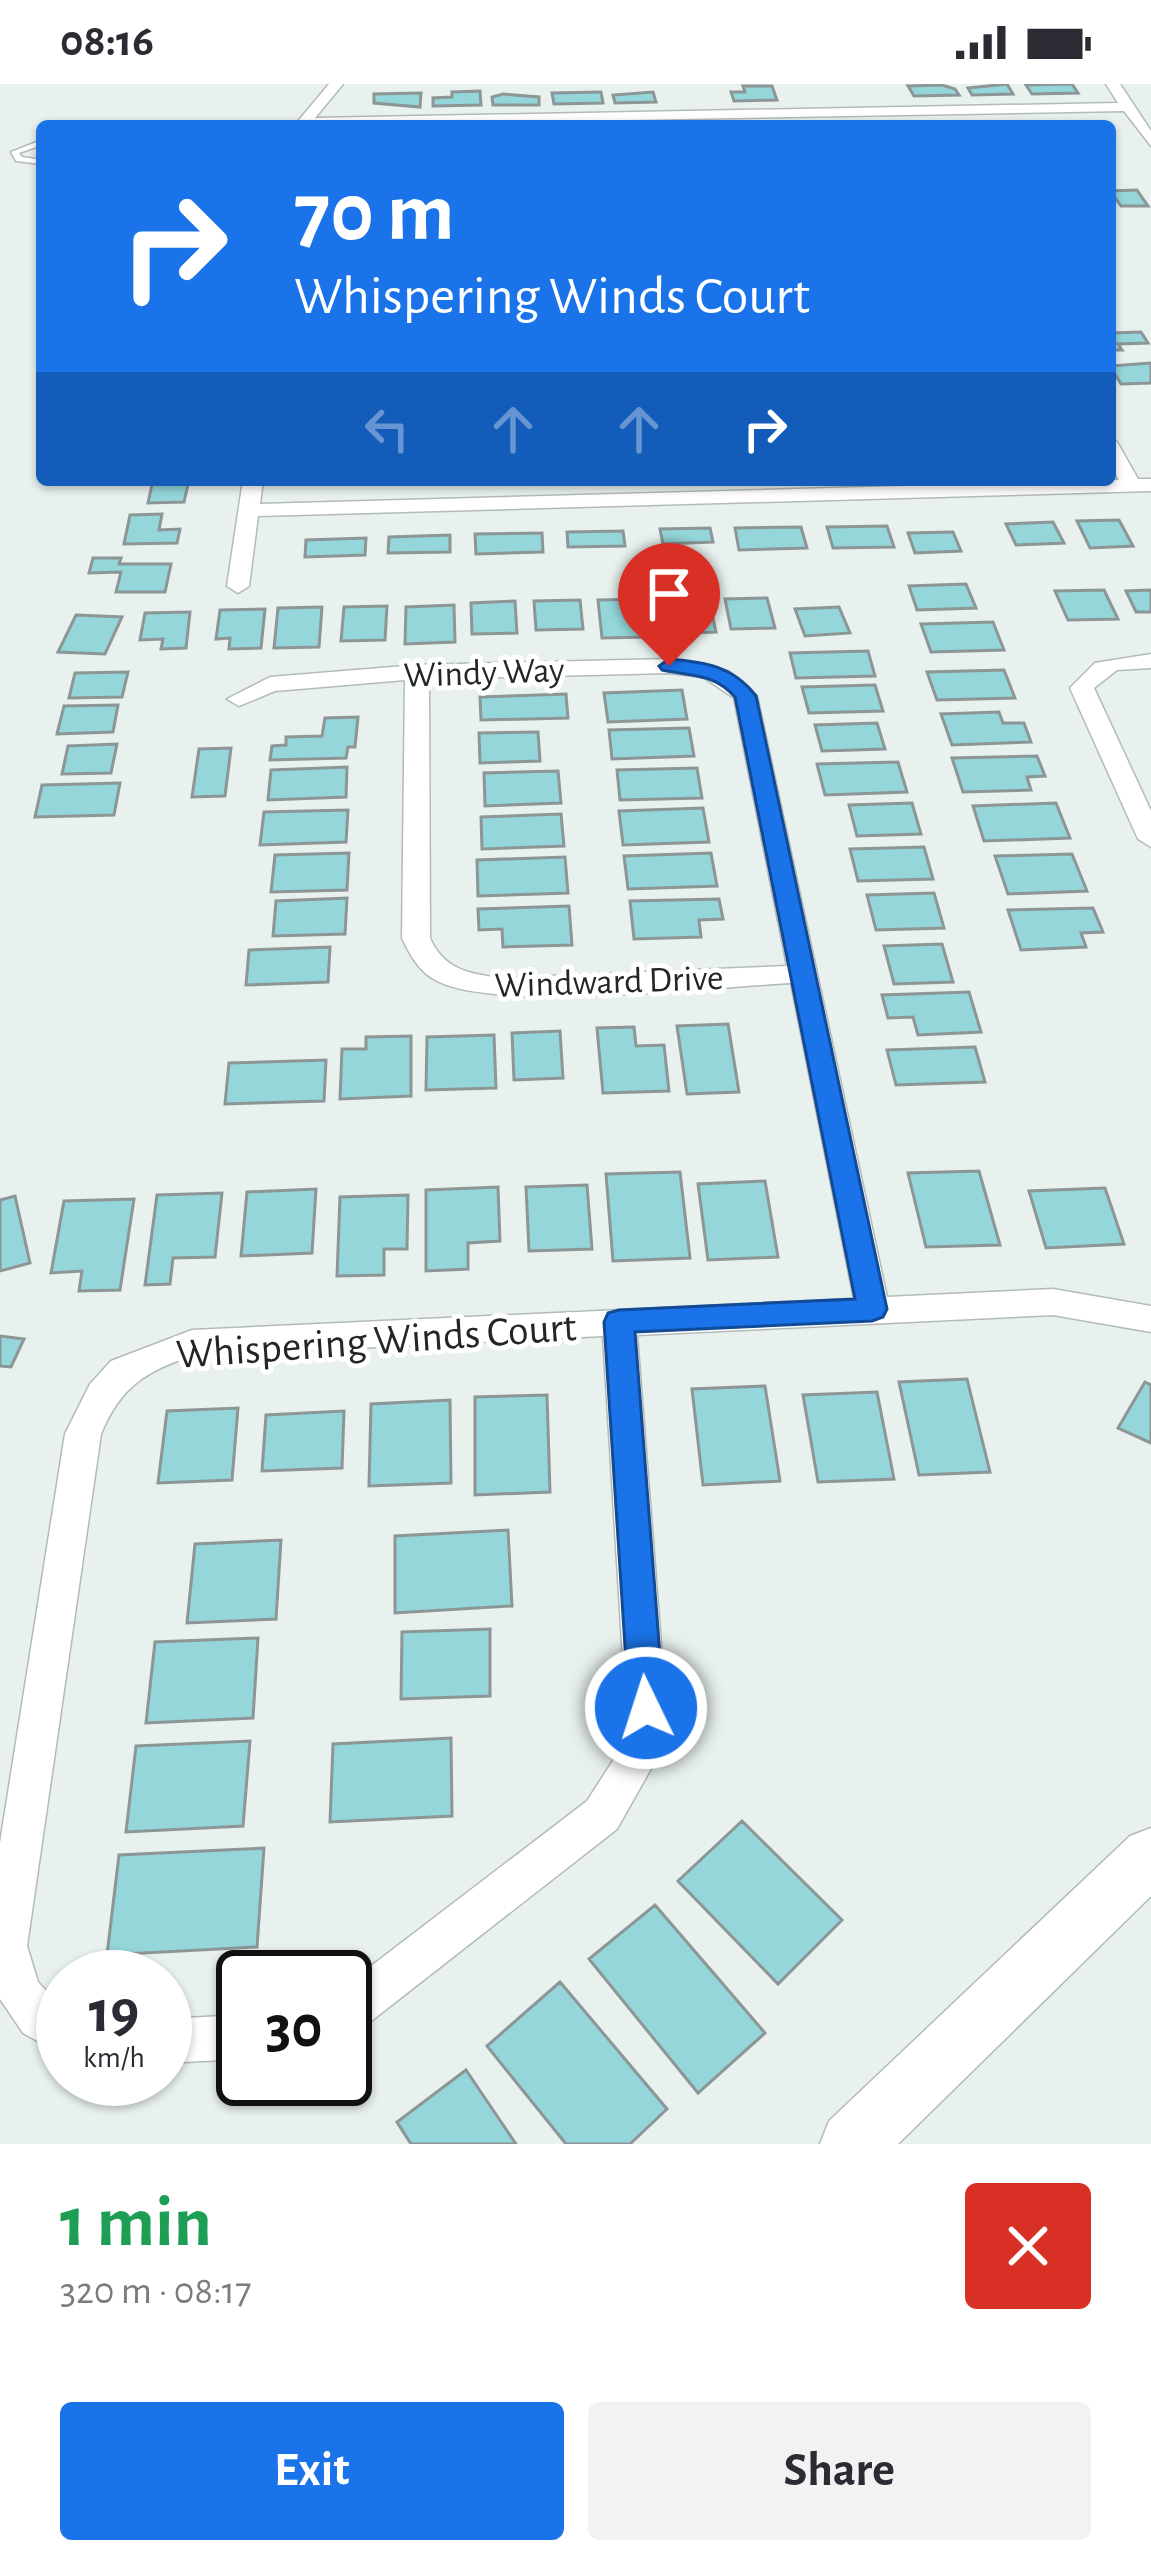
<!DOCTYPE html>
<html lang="en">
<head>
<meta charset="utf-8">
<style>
	:root { --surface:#fff; --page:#f2f2f3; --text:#2b2b33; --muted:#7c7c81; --accent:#1a73e8 }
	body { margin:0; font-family:"Alegreya Sans",sans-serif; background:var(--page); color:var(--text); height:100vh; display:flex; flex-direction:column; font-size:45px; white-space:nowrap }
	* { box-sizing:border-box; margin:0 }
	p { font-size:39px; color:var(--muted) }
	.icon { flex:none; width:66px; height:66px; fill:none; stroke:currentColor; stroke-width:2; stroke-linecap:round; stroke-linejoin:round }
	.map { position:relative; height:2060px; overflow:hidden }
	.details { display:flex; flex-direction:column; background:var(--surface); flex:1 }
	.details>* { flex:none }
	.top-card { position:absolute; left:36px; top:36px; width:1080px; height:366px; border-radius:12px; box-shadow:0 3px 9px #0004; background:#1a73e8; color:#fff; overflow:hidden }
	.speed { position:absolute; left:36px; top:1866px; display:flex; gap:24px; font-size:60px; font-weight:700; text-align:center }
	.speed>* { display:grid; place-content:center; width:156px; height:156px; border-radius:50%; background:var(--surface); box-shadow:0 3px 9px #0004; line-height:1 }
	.speed small { font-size:30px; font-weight:400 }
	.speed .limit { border:6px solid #111; border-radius:18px; background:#fff; color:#111 }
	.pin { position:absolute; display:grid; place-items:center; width:102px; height:102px; color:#fff; margin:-123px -51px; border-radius:50% 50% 50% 0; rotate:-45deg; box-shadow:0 0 12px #0007 }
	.pin .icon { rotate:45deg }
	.me { position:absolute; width:132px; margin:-66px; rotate:356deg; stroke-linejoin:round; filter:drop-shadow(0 0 9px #0008) }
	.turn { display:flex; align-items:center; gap:42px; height:252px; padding:0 60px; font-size:54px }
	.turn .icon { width:156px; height:156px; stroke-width:2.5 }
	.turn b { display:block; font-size:84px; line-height:102px }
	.lanes { display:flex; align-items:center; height:114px; padding:0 60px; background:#0003; justify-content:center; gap:60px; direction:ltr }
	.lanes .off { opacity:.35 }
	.round { display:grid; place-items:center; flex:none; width:126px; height:126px; border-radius:12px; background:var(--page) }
	.summary { display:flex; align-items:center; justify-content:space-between; height:204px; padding:0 60px }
	h1 { font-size:72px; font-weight:700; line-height:90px; color:#1e9e55 }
	.primary-button { display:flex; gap:24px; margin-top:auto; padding:24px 60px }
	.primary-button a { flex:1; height:138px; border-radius:12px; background:var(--accent); color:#fff; font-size:48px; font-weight:700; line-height:138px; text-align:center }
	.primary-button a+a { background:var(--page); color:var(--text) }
	.status { display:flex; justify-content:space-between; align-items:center; height:84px; padding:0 60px; background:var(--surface); direction:ltr }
	.status svg { height:33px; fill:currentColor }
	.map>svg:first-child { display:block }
	.building { fill:#94d6d9; stroke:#8d9696; stroke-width:3 }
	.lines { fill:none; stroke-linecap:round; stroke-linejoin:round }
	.lane-casing { stroke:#b3bbb8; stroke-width:3 }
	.street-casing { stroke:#b3bbb8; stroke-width:3 }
	.secondary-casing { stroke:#b3bbb8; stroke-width:3 }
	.lane { fill:#fff; fill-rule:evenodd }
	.street { fill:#fff; fill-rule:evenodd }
	.secondary { fill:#fff; fill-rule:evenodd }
	.route { fill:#1a73e8; stroke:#114b97; stroke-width:3 }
	.labels { text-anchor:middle; stroke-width:10; stroke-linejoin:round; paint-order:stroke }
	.street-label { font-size:36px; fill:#232625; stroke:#fff }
	.near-street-label { font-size:42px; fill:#232625; stroke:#fff }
</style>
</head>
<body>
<div class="status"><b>08:16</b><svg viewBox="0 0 49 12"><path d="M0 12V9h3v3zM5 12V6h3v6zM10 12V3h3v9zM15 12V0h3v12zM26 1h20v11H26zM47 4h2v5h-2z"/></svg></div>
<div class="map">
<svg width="1151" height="2060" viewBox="0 0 1151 2060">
	<rect width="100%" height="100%" fill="#e8f1ee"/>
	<path class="building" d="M 1007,0 L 1013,10 L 972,11 L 968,4 Z
		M 1072,0 L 1078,9 L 1032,10 L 1026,1 Z
		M 942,1 L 955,5 L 959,11 L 914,12 L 908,2 Z
		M 743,2 L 772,2 L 777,16 L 734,17 L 731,8 L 745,8 Z
		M 480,7 L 481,21 L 433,22 L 433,14 L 452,13 L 452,8 Z
		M 601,8 L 603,19 L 554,20 L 552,9 Z
		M 653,8 L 656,18 L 615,19 L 613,11 Z
		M 421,9 L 420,23 L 374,19 L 374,10 Z
		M 503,10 L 539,13 L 539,21 L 493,21 L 492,13 Z
		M 1137,106 L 1148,122 L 1121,122 L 1110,107 Z
		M 1141,248 L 1148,259 L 1118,260 L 1122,266 L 1110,266 L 1110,249 Z
		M 1151,279 L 1151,299 L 1121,300 L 1110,282 Z
		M 153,396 L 189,396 L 184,418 L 148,419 Z
		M 162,430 L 159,446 L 180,445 L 177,459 L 124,460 L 130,431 Z
		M 1119,436 L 1133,462 L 1090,464 L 1077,437 Z
		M 1053,438 L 1064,459 L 1016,461 L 1006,440 Z
		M 887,442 L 894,463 L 833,464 L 827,443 Z
		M 801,443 L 807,464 L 739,466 L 735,444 Z
		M 710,444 L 713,458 L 663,460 L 660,445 Z
		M 623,447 L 625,462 L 568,463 L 567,448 Z
		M 953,448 L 961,467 L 915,469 L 908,449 Z
		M 542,449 L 543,468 L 476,470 L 475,450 Z
		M 450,451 L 450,468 L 388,469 L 389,453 Z
		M 366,454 L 365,471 L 305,473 L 306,456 Z
		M 93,474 L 121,474 L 119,480 L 171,480 L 165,508 L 116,508 L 121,488 L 89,489 Z
		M 966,500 L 976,524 L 917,526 L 909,502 Z
		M 1104,506 L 1118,535 L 1068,536 L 1055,507 Z
		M 1151,506 L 1151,528 L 1136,528 L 1126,507 Z
		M 767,514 L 775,544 L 731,545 L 725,515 Z
		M 644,515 L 649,553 L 602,554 L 598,516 Z
		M 580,516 L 583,545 L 536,546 L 534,517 Z
		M 515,517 L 517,549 L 472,550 L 471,519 Z
		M 710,520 L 716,548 L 664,550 L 660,522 Z
		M 454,521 L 455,558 L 405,560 L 406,523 Z
		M 387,522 L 385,556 L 341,557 L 344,523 Z
		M 322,523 L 319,563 L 274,564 L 278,524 Z
		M 839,523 L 850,549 L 805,552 L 795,525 Z
		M 265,525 L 261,564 L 229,565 L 230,554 L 216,555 L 220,526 Z
		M 190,528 L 186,564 L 161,565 L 163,555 L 140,556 L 145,529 Z
		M 76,531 L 122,533 L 105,570 L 58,568 Z
		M 993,538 L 1004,566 L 931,568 L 921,540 Z
		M 868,567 L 875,592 L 796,594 L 790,569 Z
		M 1004,586 L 1015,614 L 937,616 L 927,588 Z
		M 128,588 L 122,613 L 69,614 L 75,589 Z
		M 875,601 L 883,627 L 809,629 L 802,603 Z
		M 682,606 L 687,635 L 608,638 L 604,609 Z
		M 566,610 L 568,634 L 481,636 L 480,613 Z
		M 118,621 L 113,648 L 57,650 L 64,622 Z
		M 999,628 L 1003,639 L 1024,639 L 1031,658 L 952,661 L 941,630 Z
		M 358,633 L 355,663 L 348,663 L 346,674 L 270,676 L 272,662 L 286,661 L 286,653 L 322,652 L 325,634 Z
		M 877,639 L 885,665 L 822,667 L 815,641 Z
		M 689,644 L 694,672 L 612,675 L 609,646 Z
		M 538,648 L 540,677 L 480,679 L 479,649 Z
		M 117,660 L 111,689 L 62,690 L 68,662 Z
		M 231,664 L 225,712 L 192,713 L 199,665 Z
		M 1037,672 L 1045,692 L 1027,693 L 1031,706 L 963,708 L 952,674 Z
		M 898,678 L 907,708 L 825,711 L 817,680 Z
		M 347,683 L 346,713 L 268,716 L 271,686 Z
		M 697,684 L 702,714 L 620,716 L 617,686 Z
		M 558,687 L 561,719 L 485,722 L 484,689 Z
		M 120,699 L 114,731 L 35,733 L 42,701 Z
		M 912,719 L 921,750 L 857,752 L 849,721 Z
		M 1056,719 L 1070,754 L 984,757 L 973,722 Z
		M 703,724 L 709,758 L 623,761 L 619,727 Z
		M 348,726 L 346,758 L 260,761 L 264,728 Z
		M 561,730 L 564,762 L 482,765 L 481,733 Z
		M 924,763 L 933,795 L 858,797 L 850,765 Z
		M 349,769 L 347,806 L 271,808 L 275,771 Z
		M 711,769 L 717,802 L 628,805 L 624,772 Z
		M 1072,770 L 1087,807 L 1008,810 L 995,772 Z
		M 565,773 L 568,809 L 478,812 L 477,776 Z
		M 934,809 L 944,844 L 876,846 L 867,811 Z
		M 347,814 L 345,850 L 273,852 L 276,817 Z
		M 719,815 L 723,835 L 699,836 L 701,853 L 634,855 L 630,817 Z
		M 569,822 L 572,861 L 503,863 L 502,845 L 479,846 L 478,825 Z
		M 1093,824 L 1103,848 L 1081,849 L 1086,863 L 1021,866 L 1008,826 Z
		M 942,860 L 953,898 L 894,900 L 884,862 Z
		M 330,863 L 328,898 L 246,901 L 249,866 Z
		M 969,908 L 981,948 L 918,951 L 913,933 L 888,934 L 882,911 Z
		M 728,940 L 739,1008 L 687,1010 L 677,942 Z
		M 634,943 L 636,962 L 664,961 L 669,1007 L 603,1009 L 597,944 Z
		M 560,947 L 563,994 L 514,996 L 512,949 Z
		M 494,951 L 496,1004 L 426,1006 L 427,953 Z
		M 411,952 L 411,1012 L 340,1015 L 342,965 L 366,965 L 366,953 Z
		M 975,963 L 985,998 L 896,1001 L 887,966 Z
		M 326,976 L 324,1017 L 225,1020 L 229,979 Z
		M 979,1087 L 1000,1161 L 926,1163 L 908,1089 Z
		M 680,1088 L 690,1174 L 613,1177 L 606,1090 Z
		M 765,1097 L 778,1173 L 708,1176 L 698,1100 Z
		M 587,1101 L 592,1165 L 529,1167 L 526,1103 Z
		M 498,1103 L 500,1157 L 468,1159 L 468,1185 L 426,1187 L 426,1106 Z
		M 1105,1104 L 1124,1160 L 1046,1164 L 1029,1107 Z
		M 316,1105 L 312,1169 L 241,1172 L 247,1108 Z
		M 222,1109 L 215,1173 L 173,1174 L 170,1200 L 145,1201 L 157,1111 Z
		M 408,1111 L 407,1165 L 384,1165 L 384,1191 L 337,1192 L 340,1113 Z
		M 15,1112 L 30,1179 L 0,1187 L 0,1116 Z
		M 134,1115 L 120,1206 L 79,1207 L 82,1187 L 51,1189 L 64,1117 Z
		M 0,1252 L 24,1255 L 11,1283 L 0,1282 Z
		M 967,1295 L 990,1388 L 919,1391 L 899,1298 Z
		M 1145,1298 L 1151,1301 L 1151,1359 L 1118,1344 Z
		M 765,1302 L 780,1397 L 703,1401 L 692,1305 Z
		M 877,1308 L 894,1395 L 818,1398 L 803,1311 Z
		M 547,1311 L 550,1408 L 475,1411 L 475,1313 Z
		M 450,1316 L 451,1399 L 369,1402 L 371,1320 Z
		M 238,1324 L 232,1396 L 158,1399 L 167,1327 Z
		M 344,1327 L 342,1384 L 262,1387 L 266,1331 Z
		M 508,1446 L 512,1522 L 395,1529 L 395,1452 Z
		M 281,1456 L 276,1535 L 187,1539 L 195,1460 Z
		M 490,1545 L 490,1612 L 401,1615 L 402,1548 Z
		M 258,1554 L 253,1634 L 146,1639 L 155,1558 Z
		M 451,1654 L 452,1732 L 330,1738 L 333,1660 Z
		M 250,1657 L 243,1742 L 126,1748 L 136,1662 Z
		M 742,1737 L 842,1836 L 778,1900 L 678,1797 Z
		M 264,1764 L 257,1863 L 107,1871 L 119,1771 Z
		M 655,1821 L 765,1949 L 698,2009 L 589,1875 Z
		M 560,1898 L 667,2025 L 630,2060 L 566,2060 L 487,1962 Z
		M 466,1986 L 516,2060 L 411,2060 L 397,2038 Z"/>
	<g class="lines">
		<g class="lane-casing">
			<path id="lane" d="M 42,56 L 42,61 L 19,69 L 22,73 L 42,76 L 42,80 L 16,77 L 11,68 Z"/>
		</g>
		<g class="street-casing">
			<path id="street" d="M 329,0 L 343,0 L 315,34 L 1118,19 L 1106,0 L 1120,0 L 1151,47 L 1151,62 L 1124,27 L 294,42 Z
				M 1110,356 L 1117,358 L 1138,395 L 1151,395 L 1151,407 L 258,432 L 249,502 L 238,509 L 227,502 L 243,396 L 263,396 L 260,420 L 1119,396 L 1110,380 Z
				M 1151,570 L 1151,584 L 1117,586 L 1094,604 L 1151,727 L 1151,763 L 1138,755 L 1070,604 L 1095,579 Z
				M 669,575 L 728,587 L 757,612 L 887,1213 L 1053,1205 L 1151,1222 L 1151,1248 L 1053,1231 L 637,1251 L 666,1624 L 653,1681 L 617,1745 L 361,1945 L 345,1951 L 345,1902 L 587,1717 L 614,1675 L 626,1624 L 603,1252 L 192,1272 C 145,1287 120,1304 101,1350 L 27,1862 L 38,1898 L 63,1925 L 63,1971 L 23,1949 L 0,1915 L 0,1759 L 65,1350 L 90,1300 L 111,1277 L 192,1246 L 854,1215 L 791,899 C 714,903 497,928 437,897 C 419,888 410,871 402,854 L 405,596 L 275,607 L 239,622 L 227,615 L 270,593 L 417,581 ZM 669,589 L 703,593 L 734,614 L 787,882 L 502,894 C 470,890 444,886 430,854 L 429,595 Z
				M 243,1931 L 243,1975 L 165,1979 L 165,1935 Z"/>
		</g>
		<g class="secondary-casing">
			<path id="secondary" d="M 1151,1744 L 1151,1812 L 898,2060 L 820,2060 L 829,2037 L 1130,1752 Z"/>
		</g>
		<use href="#lane" class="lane"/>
		<use href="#street" class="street"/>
		<use href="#secondary" class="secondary"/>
	</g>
	<path class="route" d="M 669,575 C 705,578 733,582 756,612 L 887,1225 L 883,1233 L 872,1237 L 635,1248 L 664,1624 L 659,1635 L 646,1640 L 634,1635 L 629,1624 L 604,1238 L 608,1229 L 619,1226 L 855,1215 L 735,613 C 714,589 691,592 662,586 L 659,582 Z"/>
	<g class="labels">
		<g class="street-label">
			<text transform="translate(484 587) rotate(-2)" y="13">Windy Way</text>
			<text transform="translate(609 896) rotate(-2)" y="13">Windward Drive</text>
		</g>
		<g class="near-street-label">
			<text transform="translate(376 1255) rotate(-4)" y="15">Whispering Winds Court</text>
		</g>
	</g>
</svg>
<div class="speed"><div>19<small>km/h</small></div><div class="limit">30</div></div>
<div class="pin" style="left:669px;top:582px;background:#d93025"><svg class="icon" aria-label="arrive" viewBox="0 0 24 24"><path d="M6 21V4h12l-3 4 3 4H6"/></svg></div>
<svg class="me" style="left:646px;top:1624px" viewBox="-20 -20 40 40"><circle r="17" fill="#1a73e8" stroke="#fff" stroke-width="3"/><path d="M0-11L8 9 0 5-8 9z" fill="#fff"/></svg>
<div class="top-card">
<div class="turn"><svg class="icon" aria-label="right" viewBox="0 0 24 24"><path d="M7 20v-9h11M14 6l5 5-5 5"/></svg><div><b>70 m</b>Whispering Winds Court</div></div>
<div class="lanes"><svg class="icon off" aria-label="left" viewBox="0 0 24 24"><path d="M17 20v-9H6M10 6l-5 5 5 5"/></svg><svg class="icon off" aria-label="ahead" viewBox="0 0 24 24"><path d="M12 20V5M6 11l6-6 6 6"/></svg><svg class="icon off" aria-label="ahead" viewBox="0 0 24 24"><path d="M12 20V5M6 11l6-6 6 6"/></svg><svg class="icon" aria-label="right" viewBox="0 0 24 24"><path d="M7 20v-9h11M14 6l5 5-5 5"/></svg></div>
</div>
</div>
<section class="details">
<div class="summary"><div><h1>1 min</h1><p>320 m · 08:17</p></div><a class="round" style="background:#d93025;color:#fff"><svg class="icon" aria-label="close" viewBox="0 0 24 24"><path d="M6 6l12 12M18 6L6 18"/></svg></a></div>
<div class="primary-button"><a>Exit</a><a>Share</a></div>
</section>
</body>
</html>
